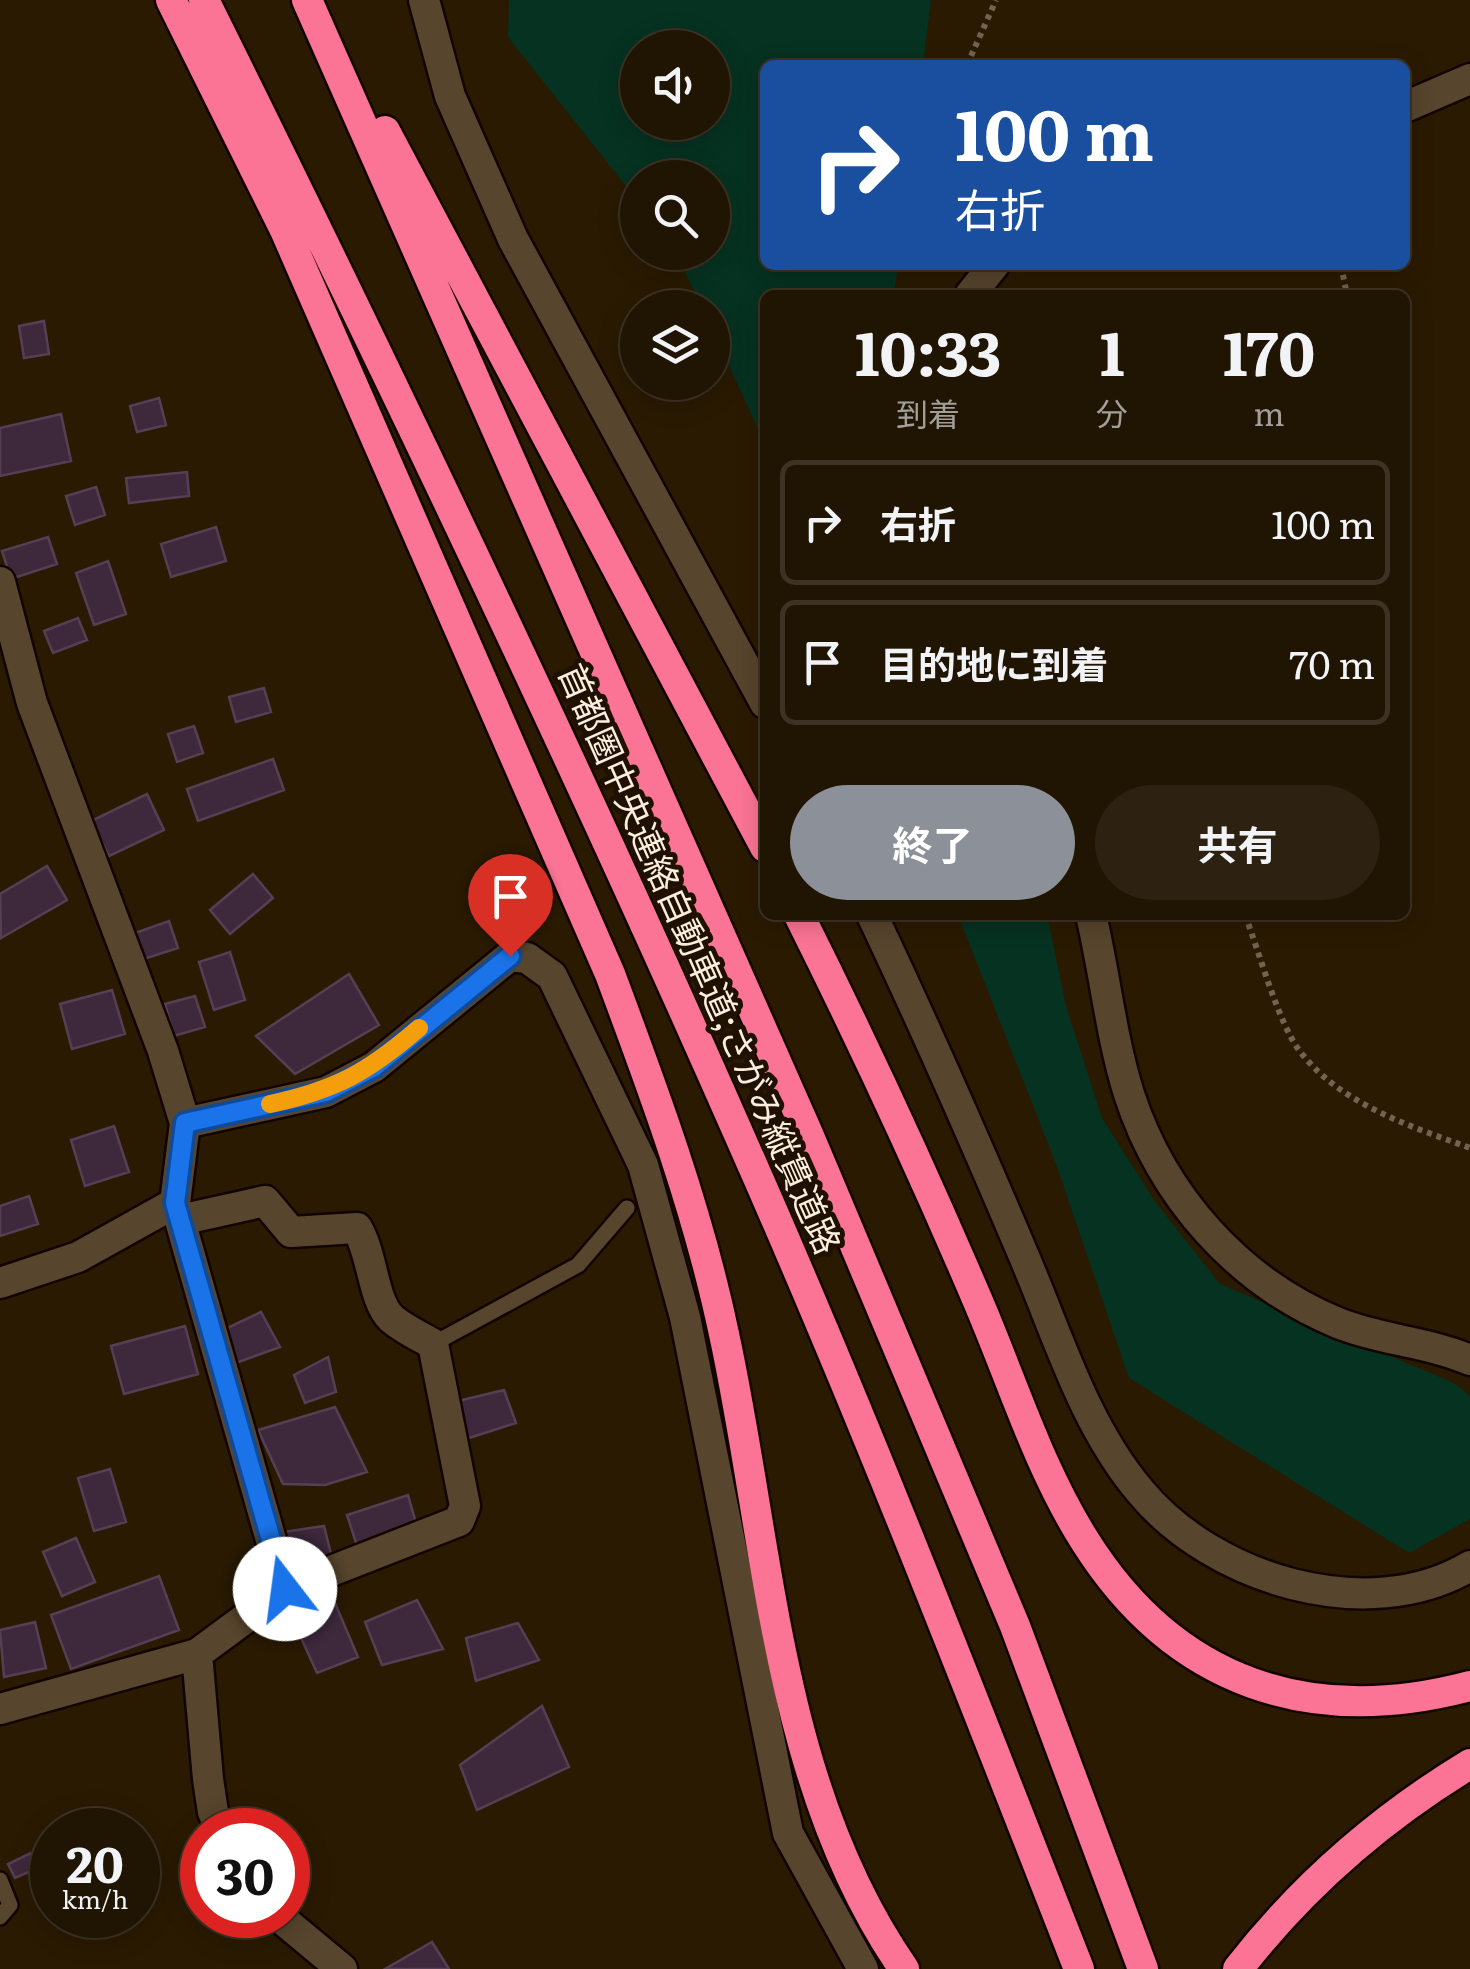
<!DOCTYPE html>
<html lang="ja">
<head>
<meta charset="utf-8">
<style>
	:root { --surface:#201402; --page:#2d2111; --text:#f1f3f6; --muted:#a29e99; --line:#3d3324; --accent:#8c9099 }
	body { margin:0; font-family:Literata,"Noto Sans JP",serif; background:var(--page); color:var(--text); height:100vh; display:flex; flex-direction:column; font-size:38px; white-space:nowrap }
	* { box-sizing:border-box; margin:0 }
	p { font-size:32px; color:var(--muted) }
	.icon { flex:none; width:55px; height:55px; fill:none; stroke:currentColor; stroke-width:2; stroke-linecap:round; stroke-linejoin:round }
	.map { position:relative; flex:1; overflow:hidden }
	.sheet { position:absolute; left:760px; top:290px; width:650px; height:630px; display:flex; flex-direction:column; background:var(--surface); border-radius:15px; box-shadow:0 5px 25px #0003,0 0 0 2px var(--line) }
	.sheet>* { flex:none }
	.guide { position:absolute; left:760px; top:60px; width:650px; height:210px; border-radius:15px; box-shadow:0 5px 25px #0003,0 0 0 2px var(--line); background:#1a4fa0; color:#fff; overflow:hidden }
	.tools { position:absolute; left:620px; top:30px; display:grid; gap:20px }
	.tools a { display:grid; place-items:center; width:110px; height:110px; border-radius:50%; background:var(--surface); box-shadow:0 5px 25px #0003,0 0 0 2px var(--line); font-size:50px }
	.speed { position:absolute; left:30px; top:1808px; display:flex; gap:20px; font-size:50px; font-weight:700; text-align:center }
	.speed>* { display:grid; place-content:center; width:130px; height:130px; border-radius:50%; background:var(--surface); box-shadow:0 5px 25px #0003,0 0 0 2px var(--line); line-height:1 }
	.speed small { font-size:25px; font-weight:400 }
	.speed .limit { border:15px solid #d22; background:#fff; color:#111 }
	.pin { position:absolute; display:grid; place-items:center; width:85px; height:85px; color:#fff; margin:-102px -42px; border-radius:50% 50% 50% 0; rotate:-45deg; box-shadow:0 0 10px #0007 }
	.pin .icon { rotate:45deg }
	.me { position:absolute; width:110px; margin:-55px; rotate:345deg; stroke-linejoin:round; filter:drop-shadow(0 0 8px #0008) }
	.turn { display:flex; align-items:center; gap:35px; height:210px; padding:0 30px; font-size:45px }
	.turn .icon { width:130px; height:130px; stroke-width:2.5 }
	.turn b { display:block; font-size:70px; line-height:85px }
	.eta { display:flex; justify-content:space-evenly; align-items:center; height:170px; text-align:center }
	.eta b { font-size:60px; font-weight:700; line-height:70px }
	.button { display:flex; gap:20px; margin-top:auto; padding:20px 30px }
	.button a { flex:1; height:115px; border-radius:60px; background:var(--accent); color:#fff; font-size:40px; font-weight:700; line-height:115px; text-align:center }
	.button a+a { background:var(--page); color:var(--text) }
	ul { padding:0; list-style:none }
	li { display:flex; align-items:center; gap:30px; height:125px; margin:0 20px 15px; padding:0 10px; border:5px solid var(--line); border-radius:15px }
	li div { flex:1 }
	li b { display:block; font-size:38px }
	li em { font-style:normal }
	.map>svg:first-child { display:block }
	.green { fill:#063221; fill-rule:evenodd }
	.building { fill:#3e293c; stroke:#563f54; stroke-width:2.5 }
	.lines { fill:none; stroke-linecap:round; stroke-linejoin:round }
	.service-casing { stroke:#120400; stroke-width:20 }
	.minor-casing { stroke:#120400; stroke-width:35 }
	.motorway-casing { stroke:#120400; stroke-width:35 }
	.path { stroke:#72644f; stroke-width:6; stroke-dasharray:5 5; stroke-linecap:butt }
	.service { stroke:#57452d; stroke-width:15 }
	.minor { stroke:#57452d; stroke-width:30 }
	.motorway { stroke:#fb7495; stroke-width:30 }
	.route-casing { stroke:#114b97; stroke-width:25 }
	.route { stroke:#1a73e8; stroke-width:18 }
	.slow { stroke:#f59e0b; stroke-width:18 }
	.labels { text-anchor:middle; stroke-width:10; stroke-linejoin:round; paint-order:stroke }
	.street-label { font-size:35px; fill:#f9eee0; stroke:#201000 }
</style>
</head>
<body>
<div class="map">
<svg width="1470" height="1969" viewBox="0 0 1470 1969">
	<rect width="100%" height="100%" fill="#2a1a02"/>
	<path class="green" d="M 509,0 L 931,0 L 923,65 L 765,65 L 765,265 L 898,265 L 894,295 L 765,295 L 765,444 L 713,331 L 712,308 L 702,307 L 676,253 L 712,252 L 712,178 L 638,178 L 637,200 L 508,37 ZM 638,48 L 712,48 L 712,122 L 638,122 Z
		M 958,915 L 1047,915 L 1066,1006 L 1102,1118 L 1154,1200 L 1220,1284 L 1454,1383 L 1470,1396 L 1470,1519 L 1409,1553 L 1129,1378 L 1056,1164 Z"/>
	<path class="building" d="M 44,321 L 49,354 L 24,358 L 19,326 Z
		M 159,398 L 166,425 L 137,432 L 130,406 Z
		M 61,414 L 71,461 L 0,476 L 0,428 Z
		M 187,472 L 189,496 L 129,503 L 126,478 Z
		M 96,487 L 105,515 L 75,525 L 66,496 Z
		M 216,527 L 226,561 L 171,577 L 161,544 Z
		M 48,537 L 57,564 L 11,579 L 2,551 Z
		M 108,561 L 126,614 L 94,625 L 76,573 Z
		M 78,618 L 87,640 L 53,653 L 44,631 Z
		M 264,688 L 271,712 L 236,722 L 229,697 Z
		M 194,726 L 203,753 L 177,762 L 168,734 Z
		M 273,759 L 284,790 L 198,821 L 187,789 Z
		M 147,794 L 164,830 L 109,856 L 91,821 Z
		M 47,866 L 67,900 L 1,938 L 0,894 Z
		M 253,874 L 273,898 L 230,934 L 210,910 Z
		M 169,921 L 178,948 L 144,959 L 135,933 Z
		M 230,952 L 245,1000 L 214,1010 L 199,962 Z
		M 349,974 L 379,1025 L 295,1074 L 256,1036 Z
		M 112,990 L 125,1034 L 72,1049 L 60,1004 Z
		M 195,996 L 205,1027 L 174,1036 L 165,1004 Z
		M 114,1126 L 129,1172 L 85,1186 L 71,1140 Z
		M 29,1196 L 38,1224 L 0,1236 L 0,1206 Z
		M 261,1312 L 280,1347 L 225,1367 L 225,1329 Z
		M 185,1326 L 198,1374 L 124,1394 L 111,1346 Z
		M 328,1357 L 336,1392 L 305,1403 L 294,1375 Z
		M 504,1390 L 516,1423 L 466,1439 L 445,1404 Z
		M 335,1407 L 367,1472 L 325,1485 L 283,1484 L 258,1430 Z
		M 110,1469 L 126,1522 L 94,1531 L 78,1478 Z
		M 408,1495 L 420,1537 L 358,1549 L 347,1515 Z
		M 324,1526 L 335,1570 L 281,1576 L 270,1534 Z
		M 76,1538 L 95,1582 L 62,1596 L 43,1552 Z
		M 159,1576 L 179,1630 L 71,1669 L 51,1615 Z
		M 417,1600 L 443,1649 L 382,1665 L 365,1622 Z
		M 335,1603 L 358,1657 L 317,1673 L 292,1618 Z
		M 35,1622 L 46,1668 L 4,1677 L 0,1630 Z
		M 518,1623 L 539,1660 L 476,1681 L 466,1638 Z
		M 542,1706 L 569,1767 L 477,1810 L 460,1765 Z
		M 31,1853 L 38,1868 L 15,1878 L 8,1864 Z
		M 432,1942 L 449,1969 L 385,1969 Z"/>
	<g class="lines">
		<g class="service-casing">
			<path id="service" d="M 433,1344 L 578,1265 L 627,1208
				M 0,1880 L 10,1905 L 0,1917"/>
		</g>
		<g class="minor-casing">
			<path id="minor" d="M 424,0 L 450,96 L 513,239 L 765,703
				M 1405,107 L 1470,79
				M 970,295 L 994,265
				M 0,582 L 32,703 L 163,1051 L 185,1123 L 175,1203 L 285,1589 L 197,1654 L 0,1709
				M 872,915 C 926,1029 977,1145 1026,1261 C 1059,1339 1085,1426 1140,1491 C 1212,1579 1368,1627 1470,1566
				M 1091,915 C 1105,974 1111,1037 1129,1094 C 1162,1196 1238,1282 1338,1323 C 1380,1340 1428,1342 1470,1360
				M 185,1123 L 326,1092 L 374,1067 L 510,956 L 527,958 L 552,976 L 643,1165 L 685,1317 L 788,1833 L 863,1969
				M 180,1220 L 265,1201 L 291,1232 L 357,1228 C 373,1255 373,1301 391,1318 C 402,1328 419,1336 433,1344 L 465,1506 L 459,1521 L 285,1589
				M 0,1283 L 78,1257 L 175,1203
				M 197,1654 L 208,1779 L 213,1812 L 221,1830
				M 277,1915 L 342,1969"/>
		</g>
		<g class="motorway-casing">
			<path id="motorway" d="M 171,0 L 285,230 L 610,974 C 654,1092 698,1210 724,1334 C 770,1546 776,1785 904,1969
				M 204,0 C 392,379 574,759 744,1146 C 864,1417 971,1694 1079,1969
				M 307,0 L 809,1136 L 1015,1626 L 1143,1969
				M 385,131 L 765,847
				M 799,915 C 862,1041 922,1170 977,1299 C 1012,1380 1038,1467 1085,1541 C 1175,1684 1311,1728 1470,1686
				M 1238,1969 C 1301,1888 1381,1818 1470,1764"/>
		</g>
		<path class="path" d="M 967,65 L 996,0
			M 1341,265 L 1347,295
			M 1245,915 C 1259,951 1278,1022 1299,1050 C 1339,1104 1410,1126 1470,1148"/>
		<use href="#service" class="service"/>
		<use href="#minor" class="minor"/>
		<use href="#motorway" class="motorway"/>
	</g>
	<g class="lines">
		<g class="route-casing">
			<path id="route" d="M 285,1589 L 175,1203 L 185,1123 L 326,1092 L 374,1067 L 510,956"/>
		</g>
		<use href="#route" class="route"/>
		<path class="slow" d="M 270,1104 C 336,1090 368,1072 419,1028"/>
	</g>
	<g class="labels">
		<g class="street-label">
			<text transform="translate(699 959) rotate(66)" y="12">首都圏中央連絡自動車道;さがみ縦貫道路</text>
		</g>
	</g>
</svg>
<div class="tools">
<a><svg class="icon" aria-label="sound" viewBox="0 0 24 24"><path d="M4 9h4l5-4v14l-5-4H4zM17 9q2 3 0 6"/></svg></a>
<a><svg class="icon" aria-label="search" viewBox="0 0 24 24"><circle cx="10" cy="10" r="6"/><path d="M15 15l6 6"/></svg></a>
<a><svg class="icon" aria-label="layers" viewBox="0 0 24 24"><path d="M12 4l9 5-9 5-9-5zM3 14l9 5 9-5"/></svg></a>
</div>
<div class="speed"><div>20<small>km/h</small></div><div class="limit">30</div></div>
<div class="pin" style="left:510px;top:956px;background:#d93025"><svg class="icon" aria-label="arrive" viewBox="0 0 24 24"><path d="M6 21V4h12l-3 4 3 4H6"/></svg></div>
<svg class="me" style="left:285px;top:1589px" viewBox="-20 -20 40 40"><circle r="19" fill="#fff"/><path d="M0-13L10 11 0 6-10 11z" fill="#1a73e8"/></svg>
<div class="guide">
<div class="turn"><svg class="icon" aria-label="right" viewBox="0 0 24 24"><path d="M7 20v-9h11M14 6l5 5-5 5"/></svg><div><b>100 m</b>右折</div></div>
</div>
<section class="sheet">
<div class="eta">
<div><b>10:33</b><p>到着</p></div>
<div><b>1</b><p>分</p></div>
<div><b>170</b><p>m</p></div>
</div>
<ul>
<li><svg class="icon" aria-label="right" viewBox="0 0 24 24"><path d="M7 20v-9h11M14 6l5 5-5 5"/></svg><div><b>右折</b></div><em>100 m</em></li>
<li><svg class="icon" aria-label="arrive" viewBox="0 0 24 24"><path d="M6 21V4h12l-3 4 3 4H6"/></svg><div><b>目的地に到着</b></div><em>70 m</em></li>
</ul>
<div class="button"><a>終了</a><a>共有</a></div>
</section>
</div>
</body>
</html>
